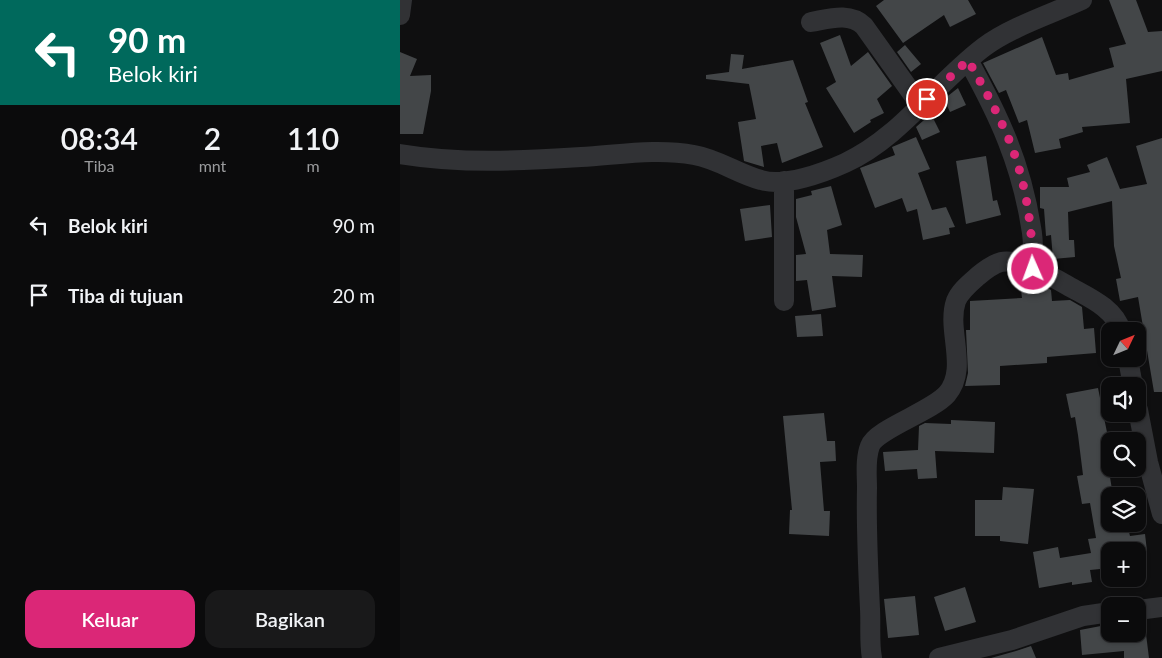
<!DOCTYPE html>
<html lang="id">
<head>
<meta charset="utf-8">
<style>
	:root { --surface:#0b0b0c; --page:#19191a; --text:#f1f3f6; --muted:#9a9b9d; --line:#2b2b2d; --accent:#db2777 }
	body { margin:0; font-family:Lato,sans-serif; background:var(--page); color:var(--text); height:100vh; display:flex; flex-direction:column; font-size:19px; white-space:nowrap }
	* { box-sizing:border-box; margin:0 }
	p { font-size:16px; color:var(--muted) }
	.icon { flex:none; width:28px; height:28px; fill:none; stroke:currentColor; stroke-width:2; stroke-linecap:round; stroke-linejoin:round }
	.map { position:relative; flex:1; overflow:hidden }
	.sheet { display:flex; flex-direction:column; background:var(--surface); width:400px }
	.sheet>* { flex:none }
	.banner { background:#00695c; color:#fff; overflow:hidden }
	.needle { width:32px; rotate:47deg }
	.controls { position:absolute; left:701px; top:322px; display:grid; gap:10px }
	.controls a { display:grid; place-items:center; width:45px; height:45px; border-radius:10px; background:var(--surface); box-shadow:0 1px 4px #0004,0 0 0 1px var(--line); font-size:25px }
	.pin { position:absolute; display:grid; place-items:center; width:42px; height:42px; color:#fff; margin:-21px; border:2px solid #fff; border-radius:50%; box-shadow:0 1px 5px #0007 }
	.me { position:absolute; width:55px; margin:-28px; rotate:358deg; stroke-linejoin:round; filter:drop-shadow(0 0 4px #0008) }
	.turn { display:flex; align-items:center; gap:18px; height:105px; padding:0 25px; font-size:22px }
	.turn .icon { width:65px; height:65px; stroke-width:2.5 }
	.turn b { display:block; font-size:35px; line-height:42px }
	.eta { display:flex; justify-content:space-evenly; align-items:center; height:85px; text-align:center }
	.eta b { font-size:30px; font-weight:600; line-height:35px }
	.action { display:flex; gap:10px; margin-top:auto; padding:10px 25px }
	.action a { flex:1; height:58px; border-radius:15px; background:var(--accent); color:#fff; font-size:20px; font-weight:600; line-height:58px; text-align:center }
	.action a+a { background:var(--page); color:var(--text) }
	ul { padding:0; list-style:none }
	li { display:flex; align-items:center; gap:15px; height:70px; padding:0 25px }
	li div { flex:1 }
	li b { display:block; font-size:19px }
	li em { font-style:normal }
	main { display:flex; flex:1; min-height:0 }
	.map>svg:first-child { display:block }
	.building { fill:#434648 }
	.lines { fill:none; stroke-linecap:round; stroke-linejoin:round }
	.minor { stroke:#313235; stroke-width:20 }
	.route { stroke:#db2777; stroke-width:9; stroke-dasharray:0 16.2 }
</style>
</head>
<body>
<main>
<section class="sheet">
<div class="banner">
<div class="turn"><svg class="icon" aria-label="left" viewBox="0 0 24 24"><path d="M17 20v-9H6M10 6l-5 5 5 5"/></svg><div><b>90 m</b>Belok kiri</div></div>
</div>
<div class="eta">
<div><b>08:34</b><p>Tiba</p></div>
<div><b>2</b><p>mnt</p></div>
<div><b>110</b><p>m</p></div>
</div>
<ul>
<li><svg class="icon" aria-label="left" viewBox="0 0 24 24"><path d="M17 20v-9H6M10 6l-5 5 5 5"/></svg><div><b>Belok kiri</b></div><em>90 m</em></li>
<li><svg class="icon" aria-label="arrive" viewBox="0 0 24 24"><path d="M6 21V4h12l-3 4 3 4H6"/></svg><div><b>Tiba di tujuan</b></div><em>20 m</em></li>
</ul>
<div class="action"><a>Keluar</a><a>Bagikan</a></div>
</section>
<div class="map">
<svg width="762" height="658" viewBox="0 0 762 658">
	<rect width="100%" height="100%" fill="#0f0f10"/>
	<path class="building" d="M 484,0 L 568,0 L 576,14 L 550,27 L 544,15 L 503,43 L 476,6 Z
		M 709,0 L 736,0 L 748,32 L 762,31 L 762,71 L 726,79 L 730,123 L 682,127 L 683,132 L 659,139 L 661,148 L 635,153 L 627,120 L 619,123 L 606,90 L 599,93 L 583,63 L 642,37 L 656,75 L 668,73 L 669,80 L 714,67 L 709,48 L 726,44 Z
		M 440,35 L 451,66 L 468,52 L 492,86 L 477,99 L 484,113 L 470,120 L 471,122 L 454,133 L 426,88 L 436,82 L 420,43 Z
		M 505,45 L 521,64 L 511,72 L 497,52 Z
		M 0,52 L 17,59 L 10,76 L 31,75 L 31,91 L 23,134 L 0,134 Z
		M 331,54 L 344,55 L 342,69 L 393,60 L 408,102 L 405,103 L 423,147 L 382,163 L 377,143 L 361,146 L 364,167 L 344,161 L 338,122 L 356,119 L 349,84 L 306,79 L 306,75 L 329,72 Z
		M 558,88 L 566,105 L 550,112 L 544,99 Z
		M 531,114 L 540,132 L 522,140 L 516,127 Z
		M 516,137 L 530,169 L 518,173 L 532,210 L 546,207 L 555,227 L 549,228 L 550,234 L 523,240 L 517,209 L 507,212 L 502,198 L 475,208 L 460,168 L 495,155 L 492,147 Z
		M 762,138 L 762,392 L 754,392 L 738,297 L 720,301 L 716,279 L 721,278 L 714,246 L 712,201 L 668,212 L 669,240 L 674,240 L 675,257 L 653,259 L 651,235 L 646,236 L 644,209 L 640,208 L 640,187 L 669,187 L 667,178 L 690,172 L 687,165 L 707,157 L 720,189 L 747,184 L 736,146 Z
		M 586,156 L 593,201 L 597,200 L 601,215 L 566,224 L 556,161 Z
		M 431,186 L 442,225 L 427,230 L 430,254 L 463,255 L 462,277 L 432,276 L 436,307 L 412,311 L 407,280 L 396,281 L 396,255 L 406,254 L 396,217 L 396,199 L 412,195 L 411,191 Z
		M 370,205 L 372,237 L 345,241 L 340,209 Z
		M 633,281 L 651,290 L 652,301 L 670,300 L 682,307 L 684,329 L 694,328 L 696,353 L 647,357 L 647,363 L 600,366 L 600,385 L 565,386 L 568,373 L 566,330 L 570,330 L 570,301 L 622,298 L 620,282 Z
		M 421,314 L 423,336 L 397,337 L 395,316 Z
		M 698,388 L 710,447 L 710,477 L 713,496 L 710,496 L 710,524 L 727,524 L 730,536 L 745,534 L 747,551 L 710,551 L 710,568 L 690,570 L 692,582 L 672,585 L 672,582 L 639,588 L 633,552 L 658,547 L 660,558 L 691,553 L 688,539 L 696,538 L 690,503 L 682,504 L 677,476 L 683,475 L 678,435 L 675,417 L 671,418 L 666,394 Z
		M 424,413 L 427,441 L 435,441 L 436,461 L 420,462 L 424,511 L 430,511 L 429,536 L 389,534 L 390,510 L 392,510 L 383,416 Z
		M 551,420 L 595,422 L 594,453 L 535,451 L 537,478 L 518,479 L 517,469 L 485,471 L 483,452 L 518,450 L 519,426 L 525,423 L 551,424 Z
		M 603,487 L 634,489 L 628,544 L 600,541 L 600,536 L 575,536 L 575,500 L 602,500 Z
		M 565,587 L 576,622 L 545,631 L 534,597 Z
		M 515,596 L 519,635 L 488,638 L 484,599 Z
		M 706,625 L 707,634 L 746,634 L 749,658 L 724,658 L 724,651 L 682,655 L 680,630 Z
		M 631,646 L 636,658 L 591,658 L 616,651 Z"/>
	<g class="lines">
		<path class="minor" d="M 0,15 L 2,0
			M 411,22 C 429,19 449,12 464,26 L 521,106
			M 568,60 C 599,116 621,163 631,227 C 634,241 633,255 633,269
			M 0,154 C 60,164 120,161 181,157 C 218,155 257,148 294,155 C 318,159 338,174 361,180 C 385,187 423,173 445,163 C 501,137 535,84 584,47 C 611,27 651,14 682,0
			M 384,301 L 384,181
			M 728,359 L 733,386
			M 738,410 L 748,462 L 762,514
			M 738,610 L 762,607
			M 472,658 C 469,643 471,625 470,609 C 468,568 466,528 467,488 C 467,475 465,459 470,446 C 476,429 531,412 547,394 C 569,368 546,330 556,301 C 560,291 570,283 578,276 C 584,271 594,264 601,262 C 621,258 654,278 672,288 C 690,298 715,309 721,331
			M 539,658 L 612,640 L 683,616 L 710,612"/>
	</g>
	<g class="lines">
		<path class="route" d="M 527,99 L 568,60 C 580,81 592,102 602,124 C 624,169 632,220 633,269"/>
	</g>
</svg>
<div class="controls">
<a><svg class="needle" viewBox="-14 -14 28 28"><path d="M0-13l5 13h-10z" fill="#e53935"/><path d="M0 13l5-13h-10z" fill="#9a9b9d"/></svg></a>
<a><svg class="icon" aria-label="sound" viewBox="0 0 24 24"><path d="M4 9h4l5-4v14l-5-4H4zM17 9q2 3 0 6"/></svg></a>
<a><svg class="icon" aria-label="search" viewBox="0 0 24 24"><circle cx="10" cy="10" r="6"/><path d="M15 15l6 6"/></svg></a>
<a><svg class="icon" aria-label="layers" viewBox="0 0 24 24"><path d="M12 4l9 5-9 5-9-5zM3 14l9 5 9-5"/></svg></a>
<a>+</a>
<a>−</a>
</div>
<div class="pin" style="left:527px;top:99px;background:#d93025"><svg class="icon" aria-label="arrive" viewBox="0 0 24 24"><path d="M6 21V4h12l-3 4 3 4H6"/></svg></div>
<svg class="me" style="left:633px;top:269px" viewBox="-20 -20 40 40"><circle r="17" fill="#db2777" stroke="#fff" stroke-width="3"/><path d="M0-11L8 9 0 5-8 9z" fill="#fff"/></svg>
</div>
</main>
</body>
</html>
